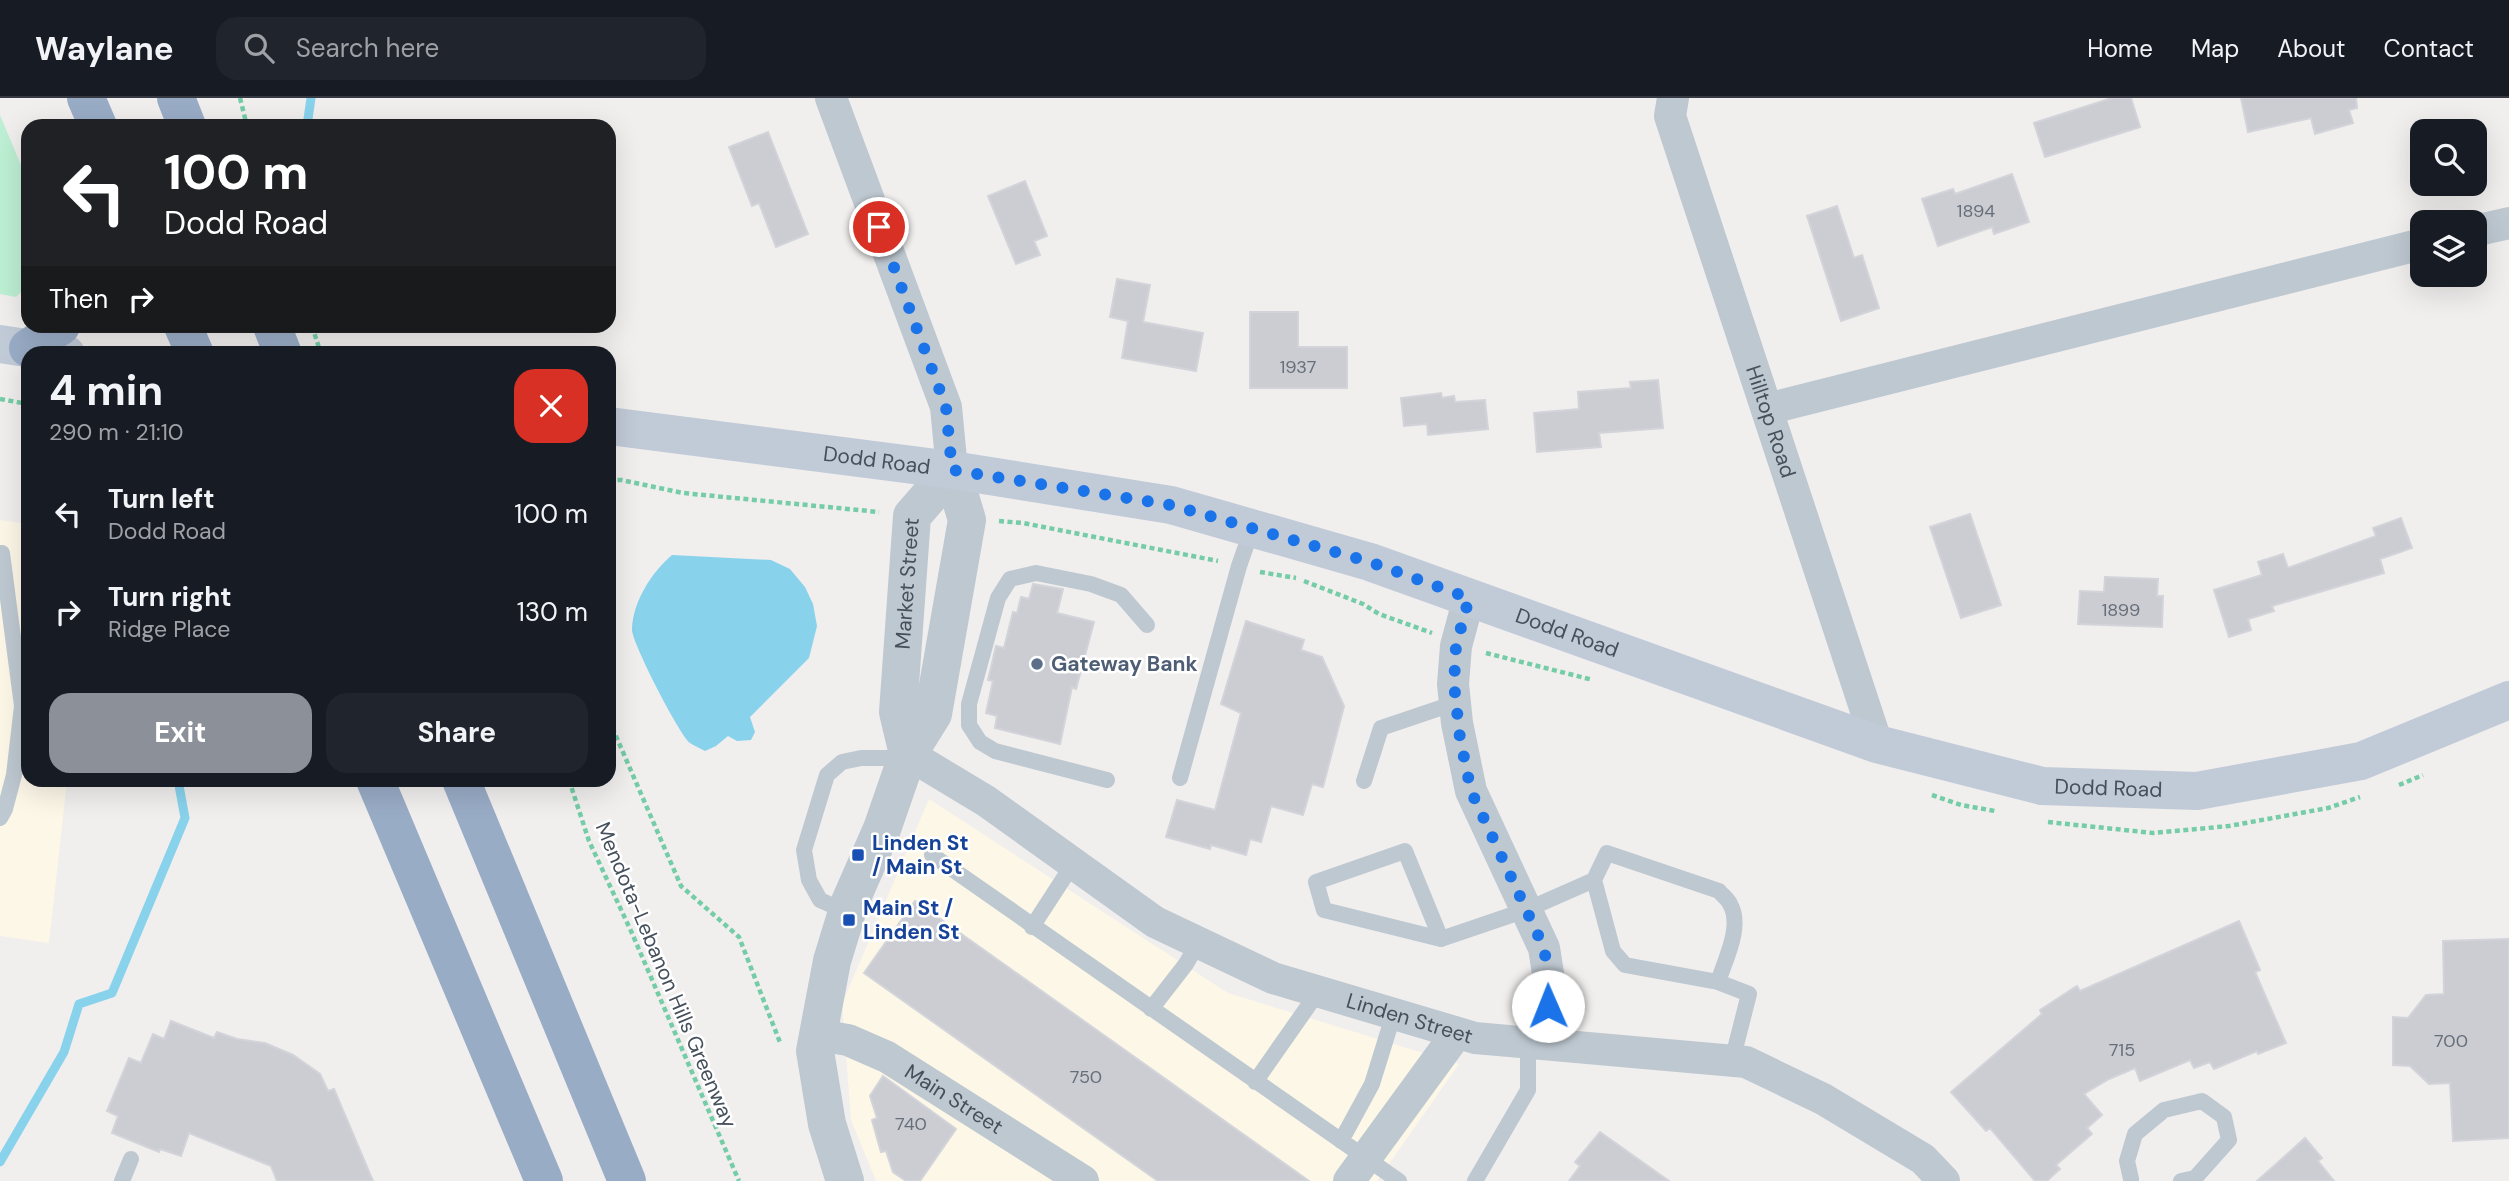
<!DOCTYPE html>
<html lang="en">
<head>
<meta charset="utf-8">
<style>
	:root { --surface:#171b24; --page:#20242c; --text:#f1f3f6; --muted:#9ea1a6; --line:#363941; --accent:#8c9099 }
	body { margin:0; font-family:"DM Sans",sans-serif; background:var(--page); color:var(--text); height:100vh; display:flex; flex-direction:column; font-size:26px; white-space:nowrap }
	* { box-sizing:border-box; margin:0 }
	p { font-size:23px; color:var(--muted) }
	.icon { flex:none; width:38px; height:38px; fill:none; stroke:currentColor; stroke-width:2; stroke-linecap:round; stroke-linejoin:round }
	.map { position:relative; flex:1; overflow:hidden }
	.details { position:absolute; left:21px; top:248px; width:595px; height:441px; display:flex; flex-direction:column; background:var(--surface); border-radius:21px; box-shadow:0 7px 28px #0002 }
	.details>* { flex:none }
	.top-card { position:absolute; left:21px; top:21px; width:595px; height:214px; border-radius:21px; box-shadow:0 7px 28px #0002; background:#202124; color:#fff; overflow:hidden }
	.fabs { position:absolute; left:2410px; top:21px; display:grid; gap:14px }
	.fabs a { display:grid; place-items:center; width:77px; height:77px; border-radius:14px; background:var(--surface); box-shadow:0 7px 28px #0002; font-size:35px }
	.pin { position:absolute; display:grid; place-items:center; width:60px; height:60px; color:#fff; margin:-30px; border:4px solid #fff; border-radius:50%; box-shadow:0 2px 7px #0007 }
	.me { position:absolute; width:77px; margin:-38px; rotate:359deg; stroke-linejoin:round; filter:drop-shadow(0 0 5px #0008) }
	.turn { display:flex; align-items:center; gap:24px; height:147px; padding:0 28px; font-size:32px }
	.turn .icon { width:91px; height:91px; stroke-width:2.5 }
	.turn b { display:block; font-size:49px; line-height:60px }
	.then { display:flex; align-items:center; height:66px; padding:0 28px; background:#0003; gap:14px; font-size:26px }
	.round { display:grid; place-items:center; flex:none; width:74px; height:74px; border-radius:21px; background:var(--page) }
	.overview { display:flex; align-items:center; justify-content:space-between; height:119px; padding:0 28px }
	h1 { font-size:42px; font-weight:700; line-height:52px }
	.button { display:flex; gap:14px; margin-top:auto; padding:14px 28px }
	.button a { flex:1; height:80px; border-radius:21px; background:var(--accent); color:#fff; font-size:28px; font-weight:700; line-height:80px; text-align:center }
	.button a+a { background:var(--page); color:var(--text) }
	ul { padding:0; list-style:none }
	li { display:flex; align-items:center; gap:21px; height:98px; padding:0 28px }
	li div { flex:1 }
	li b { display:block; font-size:26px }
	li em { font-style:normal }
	header { display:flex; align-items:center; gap:42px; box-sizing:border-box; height:98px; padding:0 35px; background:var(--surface); border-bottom:2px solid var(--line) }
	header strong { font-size:33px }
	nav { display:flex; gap:38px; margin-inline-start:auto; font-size:24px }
	.search { width:490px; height:63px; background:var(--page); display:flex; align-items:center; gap:18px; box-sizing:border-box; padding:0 24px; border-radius:21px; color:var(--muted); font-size:26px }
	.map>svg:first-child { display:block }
	.commercial { fill:#fcf7e7 }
	.green { fill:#bcefd3 }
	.water { fill:#89d2ec }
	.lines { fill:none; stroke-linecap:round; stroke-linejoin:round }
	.stream { stroke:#89d2ec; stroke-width:9 }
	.building { fill:#cbcdd3; stroke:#d2d4da; stroke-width:2 }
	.path { stroke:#74cda6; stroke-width:4.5; stroke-dasharray:5 3.5; stroke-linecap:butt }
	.service { stroke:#bec8d0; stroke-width:16 }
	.minor { stroke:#bec8d0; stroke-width:32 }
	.tertiary { stroke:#bec8d0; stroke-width:38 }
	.secondary { stroke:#c1cad7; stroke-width:38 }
	.trunk { stroke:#99acc6; stroke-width:38 }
	.route { stroke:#1a73e8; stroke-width:12; stroke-dasharray:0 21.6 }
	.service-dot { fill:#5c6f8a; stroke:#fff; stroke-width:2.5 }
	.transit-dot { fill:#1a4fb4; stroke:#fff; stroke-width:2.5 }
	.labels { text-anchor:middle; stroke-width:5; stroke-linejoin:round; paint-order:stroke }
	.number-label { font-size:18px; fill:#676f7a }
	.street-label { font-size:21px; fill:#46505c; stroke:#fff }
	.service-label { font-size:21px; font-weight:bold; fill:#4e5e75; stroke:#fff; text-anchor:start }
	.transit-label { font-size:21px; font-weight:bold; fill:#164399; stroke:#fff; text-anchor:start }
</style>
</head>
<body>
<header>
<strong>Waylane</strong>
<div class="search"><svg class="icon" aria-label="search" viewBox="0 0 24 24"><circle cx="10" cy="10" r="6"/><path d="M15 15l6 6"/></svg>Search here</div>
<nav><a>Home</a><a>Map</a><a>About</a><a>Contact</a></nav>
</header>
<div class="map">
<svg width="2509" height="1083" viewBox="0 0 2509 1083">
	<rect width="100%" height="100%" fill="#f1eeee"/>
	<path class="commercial" d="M 0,422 L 28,426 L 28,682 L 67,683 L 49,845 L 0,838 Z
		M 929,701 L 1228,895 L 1459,966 L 1377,1083 L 876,1083 L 851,1022 L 842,906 Z"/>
	<path class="green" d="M 0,17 L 28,84 L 28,187 L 16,199 L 0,196 Z"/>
	<path class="water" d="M 672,457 L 771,462 L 790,471 L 805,489 L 813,506 L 817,528 L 809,560 L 750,619 L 755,634 L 751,642 L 737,643 L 728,638 L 716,648 L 705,653 C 700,650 694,648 690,645 C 679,636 631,543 632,531 C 633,503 652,474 672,457 Z"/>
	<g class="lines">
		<path class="stream" d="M 307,28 L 311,0
			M 0,1064 L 64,954 L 79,906 L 112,895 L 185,720 L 178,682"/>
	</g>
	<path class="building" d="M 2112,0 L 2131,0 L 2140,29 L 2045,59 L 2034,25 Z
		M 2241,0 L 2356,0 L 2357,10 L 2349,12 L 2353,25 L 2315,36 L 2311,20 L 2248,34 Z
		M 768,34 L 808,136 L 776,149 L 759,105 L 752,108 L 729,49 Z
		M 2012,76 L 2029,124 L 1994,136 L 1992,129 L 1938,148 L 1922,101 L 1953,91 L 1955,96 Z
		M 1025,83 L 1047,138 L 1034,143 L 1040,157 L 1016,166 L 988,98 Z
		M 1837,108 L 1854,160 L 1862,157 L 1879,210 L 1841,223 L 1807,118 Z
		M 1117,181 L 1150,187 L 1143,224 L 1203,235 L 1196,273 L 1122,260 L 1128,223 L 1110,219 Z
		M 1250,214 L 1298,214 L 1298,249 L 1347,249 L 1347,290 L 1250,290 Z
		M 1658,282 L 1663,330 L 1599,335 L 1601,349 L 1537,354 L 1534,315 L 1579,311 L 1578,294 L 1631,290 L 1630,284 Z
		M 1441,295 L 1442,300 L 1454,298 L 1455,304 L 1485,302 L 1488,331 L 1428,337 L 1427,326 L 1404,328 L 1401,300 Z
		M 1970,416 L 2001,507 L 1961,520 L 1930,429 Z
		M 2401,420 L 2412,450 L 2380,461 L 2384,475 L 2272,508 L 2274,513 L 2248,521 L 2251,532 L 2229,539 L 2214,492 L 2262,477 L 2258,464 L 2283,456 L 2288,470 L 2376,438 L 2373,430 Z
		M 2105,479 L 2158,481 L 2157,498 L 2163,498 L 2162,529 L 2078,526 L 2080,493 L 2104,494 Z
		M 1033,486 L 1063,491 L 1057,515 L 1094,524 L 1076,591 L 1072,589 L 1060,646 L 995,630 L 997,618 L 986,615 L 993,583 L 988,582 L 996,548 L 1004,550 L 1013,514 L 1017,515 L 1021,499 L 1029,501 Z
		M 1246,523 L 1304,542 L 1301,552 L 1322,559 L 1344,608 L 1323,689 L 1312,686 L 1303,717 L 1271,708 L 1261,744 L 1250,741 L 1246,757 L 1211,747 L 1210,751 L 1166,739 L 1177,702 L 1215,712 L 1241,615 L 1221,606 Z
		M 915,803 L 1309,1083 L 1158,1083 L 864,875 Z
		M 2239,823 L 2260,872 L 2255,874 L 2286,945 L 2258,956 L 2257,953 L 2214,971 L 2210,964 L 2194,970 L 2190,962 L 2140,983 L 2135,970 L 2109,981 L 2084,996 L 2102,1017 L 2087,1030 L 2092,1036 L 2056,1067 L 2060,1071 L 2047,1083 L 2035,1083 L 1990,1030 L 1986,1033 L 1951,994 L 2042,916 L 2040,912 L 2077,888 L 2080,893 Z
		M 2509,841 L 2509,1040 L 2453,1043 L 2450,985 L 2429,986 L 2410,968 L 2393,967 L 2393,919 L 2408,920 L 2426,897 L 2444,896 L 2443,843 Z
		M 171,923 L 214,940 L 217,934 L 237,941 L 265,945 L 293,957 L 320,976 L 328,993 L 334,991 L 373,1083 L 277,1083 L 271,1068 L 189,1035 L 181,1058 L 160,1051 L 159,1054 L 112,1035 L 118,1018 L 107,1013 L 129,960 L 141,965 L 153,936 L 164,941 Z
		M 883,978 L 956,1031 L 920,1083 L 906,1083 L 893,1074 L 886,1053 L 881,1054 L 872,1022 L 877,1020 L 870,998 Z
		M 1600,1034 L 1669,1083 L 1569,1083 L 1580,1068 L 1575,1064 Z
		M 2305,1040 L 2322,1060 L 2318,1063 L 2334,1083 L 2257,1083 Z"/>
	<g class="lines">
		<path class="path" d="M 240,0 L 247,28
			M 312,228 L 321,256
			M 0,301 L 28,306
			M 609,382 L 621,382 L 683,395 L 879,414
			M 999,423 L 1023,425 L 1218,463
			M 1260,474 L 1296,480
			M 1304,483 L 1363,506 L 1379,516 L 1432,535
			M 1486,555 L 1593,582
			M 609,622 L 681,788 L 739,839 L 781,947
			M 569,682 L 589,743 L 631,833 L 739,1083
			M 2399,687 L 2423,677
			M 1932,697 L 1961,707 L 1995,713
			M 2048,724 L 2153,735 L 2229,728 L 2328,710 L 2360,699"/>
		<path class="service" d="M 0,455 L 2,455 L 22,608 L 14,677 L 5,711 L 0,720
			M 1180,680 L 1239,468 L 1252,431
			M 1107,682 L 995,653 L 980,644 L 969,627 L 969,606 L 998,500 L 1010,481 L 1036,475 L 1091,486 L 1121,497 L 1147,527
			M 1364,683 L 1381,630 L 1455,605
			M 932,757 L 1399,1083
			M 847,814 L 820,802 L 809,782 L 804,752 L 827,677 L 842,664 L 861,660 L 907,660
			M 1032,829 L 1073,766
			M 1441,841 L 1405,753 L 1316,784 L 1324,812 L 1441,841 L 1526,812 L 1594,782 L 1607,755 L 1719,793 C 1722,797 1728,801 1730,806 C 1743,828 1725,862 1718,884 L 1625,867 L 1613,853 L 1594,782
			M 1718,884 L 1749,896 L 1732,963
			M 1151,911 L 1186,866 L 1198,845
			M 1255,984 L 1318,894
			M 1341,1043 L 1372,986 L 1394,915
			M 2131,1081 L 2127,1063 L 2135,1036 L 2164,1012 L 2202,1003 L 2224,1019 L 2229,1042 L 2195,1080 L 2181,1083
			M 122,1083 L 131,1061
			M 1475,1083 L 1528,992 L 1528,945"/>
		<g class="minor">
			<path d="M 831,0 L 946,309 L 952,372"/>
			<path id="s1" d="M 1673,0 L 1670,18 L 1877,646"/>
			<path d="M 2474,133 L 2509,125"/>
			<path d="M 1767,311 L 2422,146"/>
			<path d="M 1469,500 L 1456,548 L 1453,586 L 1457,625 L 1471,693 L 1544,850 L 1550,888 L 1544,946"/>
			<path id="s2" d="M 908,656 L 986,703 L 1155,824 L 1273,880 L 1475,940 L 1746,964 L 1823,1001 L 1923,1061 L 1944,1083"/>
			<path id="s3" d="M 818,937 L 848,942 L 887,959 L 1083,1083"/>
			<path d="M 1349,1083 L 1457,935"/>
		</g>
		<g class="tertiary">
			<path id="s4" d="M 908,656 L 898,614 L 912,418 L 952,372"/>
			<path d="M 845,1083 L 827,1026 L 815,953 L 832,863 L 850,804 L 882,731 L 908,656 L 933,616 L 967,422 L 952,372"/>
		</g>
		<g class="secondary">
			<path d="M 0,246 L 66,256"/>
			<path id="s5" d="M 609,328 L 952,372 L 1171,407 L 1370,464 L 1877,646 L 2042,688 L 2197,693 L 2361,663 L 2509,602"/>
		</g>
		<path class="trunk" d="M 86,0 L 98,28
			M 176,0 L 187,28
			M 183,228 L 195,256
			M 272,228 L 283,256
			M 28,250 L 61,228
			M 375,682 L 544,1083
			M 461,682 L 627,1083"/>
	</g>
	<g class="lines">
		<path class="route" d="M 879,129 L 946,309 L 952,372 L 1171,407 L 1370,464 L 1469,500 L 1456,548 L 1454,586 L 1460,640 L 1471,693 L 1544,850 L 1550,888 L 1548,908"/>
	</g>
	<circle class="service-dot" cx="1037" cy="566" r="7"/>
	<g class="transit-dot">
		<rect x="851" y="750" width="14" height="14" rx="3.5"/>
		<rect x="842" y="815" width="14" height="14" rx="3.5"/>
	</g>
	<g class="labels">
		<g class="number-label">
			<text x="1976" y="119">1894</text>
			<text x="1298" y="275">1937</text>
			<text x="2121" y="518">1899</text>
			<text x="2451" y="949">700</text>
			<text x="2122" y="958">715</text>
			<text x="1086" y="985">750</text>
			<text x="911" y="1032">740</text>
		</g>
		<g class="street-label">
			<text dy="7" stroke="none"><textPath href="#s1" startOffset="340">Hilltop Road</textPath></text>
			<text dy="7" stroke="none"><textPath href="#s5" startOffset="270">Dodd Road</textPath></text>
			<text dy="7" stroke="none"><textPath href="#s4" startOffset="172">Market Street</textPath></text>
			<text dy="7" stroke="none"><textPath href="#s5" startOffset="984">Dodd Road</textPath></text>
			<text dy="7" stroke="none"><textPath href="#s5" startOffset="1550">Dodd Road</textPath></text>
			<text transform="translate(666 877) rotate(67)" y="7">Mendota-Lebanon Hills Greenway</text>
			<text dy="7" stroke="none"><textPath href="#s2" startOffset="572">Linden Street</textPath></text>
			<text dy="7" stroke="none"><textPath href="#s3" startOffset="152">Main Street</textPath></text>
		</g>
		<g class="service-label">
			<text x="1051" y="573">Gateway Bank</text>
		</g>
		<g class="transit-label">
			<text x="872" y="752">Linden St<tspan x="872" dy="24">/ Main St</tspan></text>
			<text x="863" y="817">Main St /<tspan x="863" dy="24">Linden St</tspan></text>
		</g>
	</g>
</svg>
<div class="fabs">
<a><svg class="icon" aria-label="search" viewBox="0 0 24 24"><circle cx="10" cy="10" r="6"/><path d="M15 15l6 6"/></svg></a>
<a><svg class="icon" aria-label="layers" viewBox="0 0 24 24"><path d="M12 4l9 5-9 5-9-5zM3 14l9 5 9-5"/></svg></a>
</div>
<div class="pin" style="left:879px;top:129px;background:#d93025"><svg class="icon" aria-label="arrive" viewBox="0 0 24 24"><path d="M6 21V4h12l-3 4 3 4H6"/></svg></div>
<svg class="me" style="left:1548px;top:908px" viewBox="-20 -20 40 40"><circle r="19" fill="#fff"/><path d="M0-13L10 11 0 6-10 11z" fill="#1a73e8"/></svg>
<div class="top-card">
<div class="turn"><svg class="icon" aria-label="left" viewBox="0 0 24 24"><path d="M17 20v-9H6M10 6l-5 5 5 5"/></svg><div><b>100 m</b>Dodd Road</div></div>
<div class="then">Then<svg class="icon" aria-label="right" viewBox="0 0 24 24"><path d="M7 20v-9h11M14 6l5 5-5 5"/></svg></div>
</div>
<section class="details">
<div class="overview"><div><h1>4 min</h1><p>290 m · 21:10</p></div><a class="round" style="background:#d93025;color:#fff"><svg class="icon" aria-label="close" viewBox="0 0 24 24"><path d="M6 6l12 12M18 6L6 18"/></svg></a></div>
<ul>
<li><svg class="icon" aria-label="left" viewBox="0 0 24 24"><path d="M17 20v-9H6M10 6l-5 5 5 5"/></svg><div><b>Turn left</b><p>Dodd Road</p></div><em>100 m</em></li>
<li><svg class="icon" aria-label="right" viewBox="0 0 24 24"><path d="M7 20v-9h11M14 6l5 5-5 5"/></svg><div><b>Turn right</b><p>Ridge Place</p></div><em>130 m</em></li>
</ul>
<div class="button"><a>Exit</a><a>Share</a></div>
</section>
</div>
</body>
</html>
